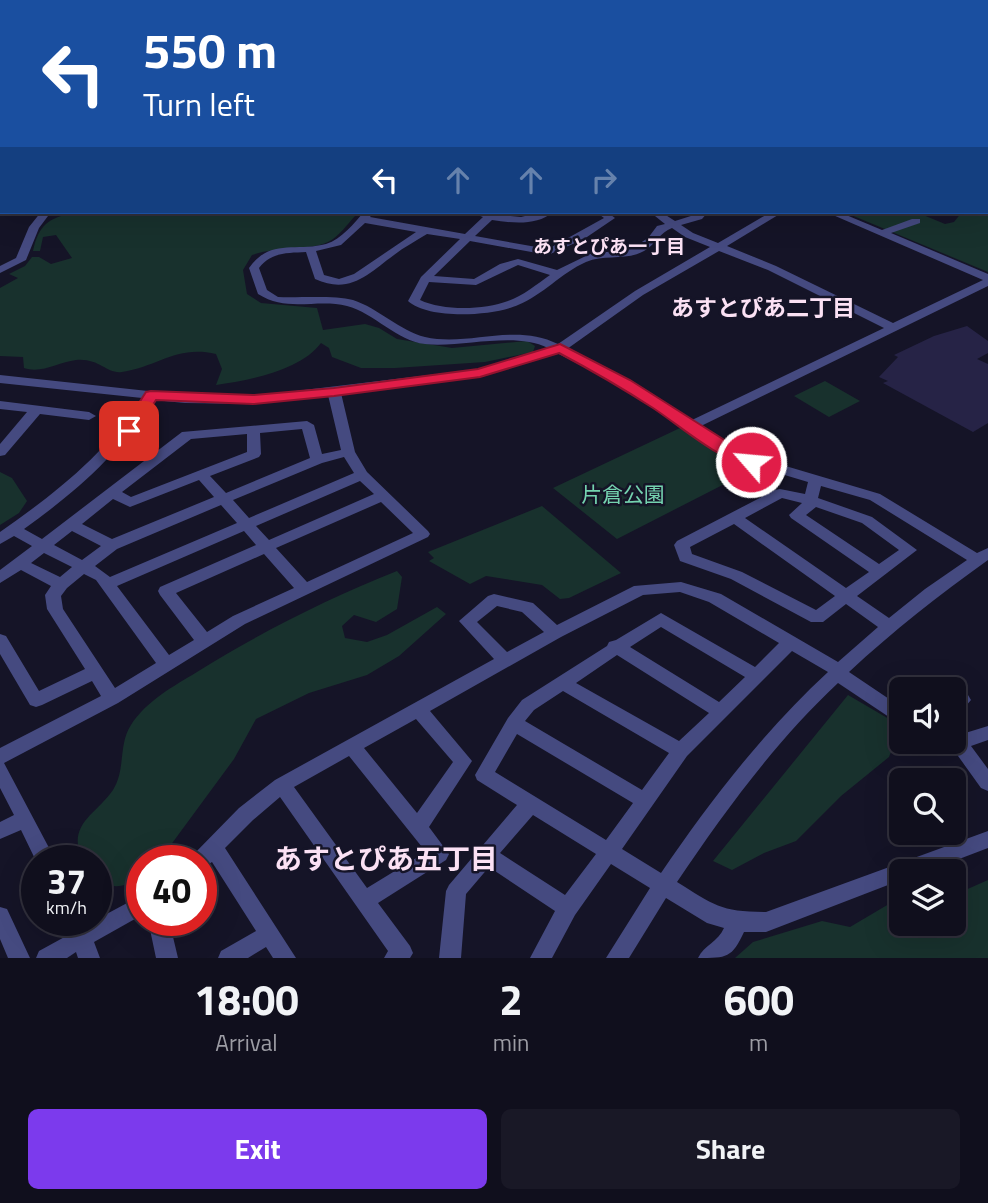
<!DOCTYPE html>
<html lang="en">
<head>
<meta charset="utf-8">
<style>
	:root { --surface:#100f1d; --page:#191826; --text:#f1f3f6; --muted:#9c9ca4; --line:#302f3b; --accent:#7c3aed }
	body { margin:0; font-family:"Titillium Web","Noto Sans JP",sans-serif; background:var(--page); color:var(--text); height:100vh; display:flex; flex-direction:column; font-size:26px; white-space:nowrap }
	* { box-sizing:border-box; margin:0 }
	p { font-size:23px; color:var(--muted) }
	.icon { flex:none; width:38px; height:38px; fill:none; stroke:currentColor; stroke-width:2; stroke-linecap:round; stroke-linejoin:round }
	.map { position:relative; height:958px; overflow:hidden }
	.side { display:flex; flex-direction:column; background:var(--surface); flex:1 }
	.side>* { flex:none }
	.banner { position:absolute; left:0px; top:0px; width:989px; height:214px; box-shadow:0 7px 28px #0002,0 0 0 2px var(--line); background:#1a4fa0; color:#fff; overflow:hidden }
	.fabs { position:absolute; left:889px; top:677px; display:grid; gap:14px }
	.fabs a { display:grid; place-items:center; width:77px; height:77px; border-radius:10px; background:var(--surface); box-shadow:0 7px 28px #0002,0 0 0 2px var(--line); font-size:35px }
	.speed { position:absolute; left:21px; top:845px; display:flex; gap:14px; font-size:35px; font-weight:700; text-align:center }
	.speed>* { display:grid; place-content:center; width:91px; height:91px; border-radius:50%; background:var(--surface); box-shadow:0 7px 28px #0002,0 0 0 2px var(--line); line-height:1 }
	.speed small { font-size:18px; font-weight:400 }
	.speed .limit { border:10px solid #d22; background:#fff; color:#111 }
	.pin { position:absolute; display:grid; place-items:center; width:60px; height:60px; color:#fff; margin:-30px; border-radius:14px; box-shadow:0 4px 10px #0006 }
	.me { position:absolute; width:77px; margin:-38px; rotate:297deg; stroke-linejoin:round; filter:drop-shadow(0 0 5px #0008) }
	.turn { display:flex; align-items:center; gap:24px; height:147px; padding:0 28px; font-size:32px }
	.turn .icon { width:91px; height:91px; stroke-width:2.5 }
	.turn b { display:block; font-size:49px; line-height:60px }
	.lanes { display:flex; align-items:center; height:66px; padding:0 28px; background:#0003; justify-content:center; gap:35px; direction:ltr }
	.lanes .off { opacity:.35 }
	.eta { display:flex; justify-content:space-evenly; align-items:center; height:119px; text-align:center }
	.eta b { font-size:42px; font-weight:700; line-height:49px }
	.primary-button { display:flex; gap:14px; margin-top:auto; padding:14px 28px }
	.primary-button a { flex:1; height:80px; border-radius:10px; background:var(--accent); color:#fff; font-size:28px; font-weight:700; line-height:80px; text-align:center }
	.primary-button a+a { background:var(--page); color:var(--text) }
	.map>svg:first-child { display:block }
	.green { fill:#18312d }
	.lines { fill:none; stroke-linecap:round; stroke-linejoin:round }
	.river { fill:#172f49; fill-rule:evenodd }
	.building { fill:#262346 }
	.minor { fill:#454a80; fill-rule:evenodd }
	.major { fill:#b275ec; fill-rule:evenodd }
	.highway { fill:#ea6ab6; fill-rule:evenodd }
	.route { fill:#e11d48; stroke:#92132f; stroke-width:2 }
	.labels { text-anchor:middle; stroke-width:5; stroke-linejoin:round; paint-order:stroke }
	.far-neighbourhood-label { font-size:19px; font-weight:bold; fill:#fbe1f4; stroke:#151427 }
	.park-label { font-size:21px; fill:#74d2af; stroke:#151427 }
	.neighbourhood-label { font-size:23px; font-weight:bold; fill:#fbe1f4; stroke:#151427 }
	.near-neighbourhood-label { font-size:28px; font-weight:bold; fill:#fbe1f4; stroke:#151427 }
</style>
</head>
<body>
<div class="map">
<svg width="988" height="958" viewBox="0 0 988 958">
	<rect width="100%" height="100%" fill="#151427"/>
	<path class="green" d="M 75,0 L 385,0 L 395,2 L 72,2 Z
		M 988,197 L 988,272 L 844,212 L 916,212 L 945,224 L 954,222 L 962,212 L 987,212 Z
		M 74,212 L 354,212 L 356,215 C 348,223 339,237 328,242 C 309,251 277,246 252,255 L 243,270 L 247,294 L 261,303 L 317,308 L 323,330 L 365,324 L 379,328 L 397,339 L 452,348 L 527,341 L 535,346 L 533,352 L 485,362 L 395,368 L 361,368 L 332,357 L 329,348 L 321,343 C 300,371 249,380 216,385 L 222,369 L 216,354 C 176,345 158,367 122,372 C 106,374 100,358 76,360 C 58,362 42,374 24,368 L 23,357 L 0,356 L 0,288 L 18,278 L 9,274 L 25,266 L 32,257 L 39,257 L 51,264 L 72,258 L 56,235 L 43,237 L 40,251 L 33,251 C 39,224 48,219 74,212 Z
		M 825,381 L 860,401 L 829,417 L 794,396 Z
		M 680,428 L 746,473 L 617,539 L 553,488 Z
		M 0,472 L 12,478 L 27,501 L 19,513 L 0,525 Z
		M 542,506 L 621,573 L 569,598 L 560,599 L 542,585 L 486,576 L 470,584 L 429,561 L 434,558 L 428,552 Z
		M 397,571 L 402,577 L 397,609 L 376,622 L 354,615 L 342,626 L 345,638 L 367,642 L 387,635 L 437,607 L 446,614 L 399,656 L 367,675 L 309,693 L 256,719 L 234,759 L 159,861 L 142,861 L 142,877 C 125,887 114,890 96,880 L 96,861 L 82,861 C 67,823 95,816 113,790 C 126,769 118,745 131,725 C 146,701 174,686 197,672 C 261,632 327,599 397,571 Z
		M 848,695 L 901,726 L 889,757 L 841,796 L 796,841 L 764,853 L 732,870 L 713,861 Z
		M 988,880 L 988,958 L 735,958 L 753,942 L 822,921 L 850,927 L 894,901 L 901,901 L 901,924 L 954,924 L 954,895 Z"/>
	<g class="lines">
		<path class="river" d="M 2,186 L 2,194 L 0,195 L 0,187 Z"/>
	</g>
	<path class="building" d="M 967,326 L 988,341 L 988,353 L 977,359 L 988,364 L 988,423 L 973,432 L 883,383 L 888,381 L 879,377 L 898,357 L 894,355 L 934,336 Z"/>
	<g class="lines">
		<path class="minor" d="M 639,0 L 645,0 L 645,2 L 639,2 Z
			M 0,9 L 2,9 L 0,14 Z
			M 0,36 L 2,36 L 2,40 L 0,40 Z
			M 0,101 L 2,101 L 0,106 Z
			M 41,212 L 51,212 L 39,228 L 26,260 L 0,273 L 0,266 L 16,258 L 29,227 Z
			M 364,212 L 374,212 L 370,217 L 465,234 L 483,217 L 469,212 L 521,217 L 541,212 L 553,212 C 537,226 512,223 492,220 L 475,236 L 548,249 L 604,218 L 596,212 L 607,212 L 615,218 L 584,239 L 548,255 L 470,241 L 434,276 L 474,279 L 500,264 L 518,259 L 557,270 L 590,254 L 631,249 L 648,238 L 657,226 L 665,224 L 650,212 L 661,212 L 675,221 L 694,215 L 698,212 L 708,212 L 702,219 L 681,225 L 693,233 L 718,243 L 771,212 L 783,212 L 727,246 L 776,266 L 893,323 L 983,280 L 826,212 L 839,212 L 882,230 L 912,219 L 920,219 L 920,223 L 891,233 L 988,274 L 988,286 L 701,426 L 745,454 L 880,494 L 977,553 L 988,548 L 988,560 C 939,595 893,631 849,672 L 901,707 L 901,723 L 895,721 L 838,683 C 776,741 724,812 677,882 C 714,905 721,912 766,912 L 988,831 L 988,848 L 925,872 L 901,872 L 901,880 L 766,932 L 744,932 C 732,958 727,958 698,958 C 704,945 718,942 724,928 L 707,923 L 666,898 L 629,958 L 606,958 L 650,888 L 611,864 L 575,915 L 552,958 L 530,958 L 555,911 L 489,867 L 466,894 L 461,958 L 439,958 L 446,891 L 449,885 L 517,805 L 477,780 L 475,775 L 508,718 L 522,700 L 607,646 L 609,642 L 616,640 L 661,613 L 755,667 L 779,643 L 709,602 L 680,592 L 643,595 L 561,637 L 430,711 L 472,761 L 429,827 L 449,854 L 446,860 L 378,903 L 410,946 L 413,953 L 410,958 L 384,958 L 388,951 L 280,797 L 253,820 L 225,848 L 296,958 L 273,958 L 266,947 L 248,958 L 218,958 L 221,951 L 256,931 L 212,862 L 201,869 L 201,861 L 190,861 L 193,855 L 239,808 L 275,780 L 494,659 L 459,621 L 488,596 L 494,594 L 533,603 L 557,625 L 634,586 L 681,582 L 721,594 L 838,662 L 878,627 L 846,604 L 823,622 L 811,622 L 731,579 L 680,561 L 674,545 L 677,541 L 775,490 L 780,489 L 805,494 L 808,482 L 735,460 L 621,386 L 557,353 L 480,377 L 341,393 L 355,452 L 367,472 L 428,531 L 430,534 L 428,537 L 245,624 L 118,703 L 4,763 L 56,861 L 37,863 L 21,830 L 0,839 L 0,822 L 14,815 L 0,788 L 0,748 L 101,696 L 92,681 L 42,705 L 36,707 L 30,705 L 0,654 L 0,634 L 6,636 L 39,691 L 85,669 L 47,609 L 45,595 L 51,586 L 21,570 L 0,583 L 0,570 L 32,546 L 14,536 L 0,544 L 0,532 C 57,492 103,456 142,398 L 0,383 L 0,375 L 185,395 L 253,396 L 479,369 L 548,348 C 514,331 462,348 425,344 C 397,341 374,313 347,306 C 317,298 288,313 258,294 L 249,268 C 270,238 296,252 326,244 C 342,239 354,223 364,212 ZM 365,223 L 416,232 L 354,274 L 339,279 L 324,275 L 316,251 L 341,245 ZM 672,228 L 685,237 L 710,247 L 635,291 L 558,344 C 514,322 469,347 425,337 C 400,331 378,308 353,300 C 335,295 298,298 278,297 L 267,290 L 259,268 C 271,252 288,253 306,252 L 315,279 C 350,295 368,274 394,255 C 404,247 416,241 427,234 L 460,239 L 421,277 L 408,301 C 429,320 493,316 518,305 C 543,295 561,273 586,262 C 605,254 626,261 644,251 C 655,245 660,232 672,228 ZM 719,251 L 768,270 L 884,328 L 692,420 L 629,380 L 567,349 L 643,295 ZM 518,265 L 550,275 C 537,284 523,296 508,301 C 484,310 443,311 420,300 L 429,282 L 476,285 ZM 328,395 L 341,450 L 322,454 L 314,425 L 307,421 L 182,432 L 42,539 L 24,529 C 77,491 118,455 154,400 L 185,403 L 253,404 ZM 302,429 L 310,458 L 226,493 L 210,476 L 259,457 L 261,454 L 260,433 ZM 247,434 L 247,452 L 131,497 L 122,492 L 191,439 ZM 344,457 L 354,473 L 249,518 L 233,500 L 322,463 ZM 199,480 L 214,497 L 112,539 L 82,524 L 113,499 L 130,507 ZM 360,481 L 374,494 L 269,540 L 256,526 ZM 821,486 L 870,500 L 967,560 L 925,589 L 889,618 L 857,596 L 917,550 L 872,517 L 818,498 ZM 782,498 L 802,503 L 789,515 L 791,518 L 869,572 L 846,588 L 745,518 ZM 381,502 L 413,533 L 307,582 L 276,548 ZM 221,505 L 237,523 L 110,577 L 95,566 L 117,549 ZM 816,507 L 862,523 L 899,550 L 879,564 L 806,515 ZM 734,524 L 835,596 L 816,610 L 742,572 L 692,554 L 690,547 ZM 72,531 L 101,546 L 82,560 L 54,545 ZM 244,531 L 256,545 L 160,587 L 158,591 L 160,595 L 194,640 L 169,655 L 117,586 ZM 44,553 L 72,567 L 60,577 L 31,563 ZM 264,554 L 294,588 L 233,616 L 207,632 L 176,593 ZM 84,574 L 96,580 L 156,663 L 115,688 L 63,609 L 61,596 L 67,588 ZM 497,606 L 522,612 L 544,632 L 507,652 L 477,622 ZM 661,627 L 745,677 L 719,702 L 630,647 ZM 792,651 L 828,672 C 764,731 710,801 661,873 L 622,849 L 687,756 ZM 617,655 L 709,713 L 679,741 L 576,683 ZM 563,691 L 669,753 L 642,790 L 525,721 L 534,710 ZM 416,719 L 453,762 L 417,813 L 364,748 ZM 517,734 L 633,803 L 606,840 L 495,772 ZM 349,756 L 426,852 L 367,888 L 294,787 ZM 533,815 L 596,854 L 565,895 L 500,853 Z
			M 0,401 L 89,412 L 96,416 L 89,420 L 40,414 L 5,455 L 0,456 L 0,444 L 27,412 L 0,409 Z
			M 962,693 L 968,695 L 971,700 L 965,707 L 960,726 L 954,728 L 954,697 Z
			M 988,726 L 988,740 L 971,746 L 988,769 L 988,791 L 981,788 L 948,742 L 954,742 L 954,730 L 962,734 Z
			M 142,895 L 142,915 L 94,942 L 100,958 L 78,958 L 76,952 L 67,958 L 36,958 L 39,951 L 70,934 L 66,920 L 87,920 L 88,924 Z
			M 0,907 L 7,909 L 30,958 L 8,958 L 0,939 Z
			M 148,920 L 169,920 L 178,958 L 156,958 Z"/>
		<path class="major" d="M 987,36 L 988,36 L 988,42 L 987,42 Z
			M 0,161 L 2,161 L 0,168 Z"/>
		<path class="highway" d="M 899,0 L 912,0 L 913,2 L 900,2 Z
			M 987,28 L 988,28 L 988,34 L 987,34 Z"/>
	</g>
	<path class="route" d="M 560,344 L 630,380 L 759,462 L 751,467 C 716,458 683,428 653,408 C 622,388 591,370 559,353 L 480,377 L 334,396 L 253,404 L 156,400 L 134,434 L 124,434 L 121,431 L 146,392 L 151,391 L 253,395 L 334,388 L 478,369 Z"/>
	<g class="labels">
		<g class="far-neighbourhood-label">
			<text x="609" y="253">あすとぴあ一丁目</text>
		</g>
		<g class="park-label">
			<text x="623" y="502">片倉公園</text>
		</g>
		<g class="neighbourhood-label">
			<text x="763" y="316">あすとぴあ二丁目</text>
		</g>
		<g class="near-neighbourhood-label">
			<text x="386" y="869">あすとぴあ五丁目</text>
		</g>
	</g>
</svg>
<div class="fabs">
<a><svg class="icon" aria-label="sound" viewBox="0 0 24 24"><path d="M4 9h4l5-4v14l-5-4H4zM17 9q2 3 0 6"/></svg></a>
<a><svg class="icon" aria-label="search" viewBox="0 0 24 24"><circle cx="10" cy="10" r="6"/><path d="M15 15l6 6"/></svg></a>
<a><svg class="icon" aria-label="layers" viewBox="0 0 24 24"><path d="M12 4l9 5-9 5-9-5zM3 14l9 5 9-5"/></svg></a>
</div>
<div class="speed"><div>37<small>km/h</small></div><div class="limit">40</div></div>
<div class="pin" style="left:129px;top:431px;background:#d93025"><svg class="icon" aria-label="arrive" viewBox="0 0 24 24"><path d="M6 21V4h12l-3 4 3 4H6"/></svg></div>
<svg class="me" style="left:751px;top:462px" viewBox="-20 -20 40 40"><circle r="17" fill="#e11d48" stroke="#fff" stroke-width="3"/><path d="M0-11L8 9 0 5-8 9z" fill="#fff"/></svg>
<div class="banner">
<div class="turn"><svg class="icon" aria-label="left" viewBox="0 0 24 24"><path d="M17 20v-9H6M10 6l-5 5 5 5"/></svg><div><b>550 m</b>Turn left</div></div>
<div class="lanes"><svg class="icon" aria-label="left" viewBox="0 0 24 24"><path d="M17 20v-9H6M10 6l-5 5 5 5"/></svg><svg class="icon off" aria-label="ahead" viewBox="0 0 24 24"><path d="M12 20V5M6 11l6-6 6 6"/></svg><svg class="icon off" aria-label="ahead" viewBox="0 0 24 24"><path d="M12 20V5M6 11l6-6 6 6"/></svg><svg class="icon off" aria-label="right" viewBox="0 0 24 24"><path d="M7 20v-9h11M14 6l5 5-5 5"/></svg></div>
</div>
</div>
<section class="side">
<div class="eta">
<div><b>18:00</b><p>Arrival</p></div>
<div><b>2</b><p>min</p></div>
<div><b>600</b><p>m</p></div>
</div>
<div class="primary-button"><a>Exit</a><a>Share</a></div>
</section>
</body>
</html>
